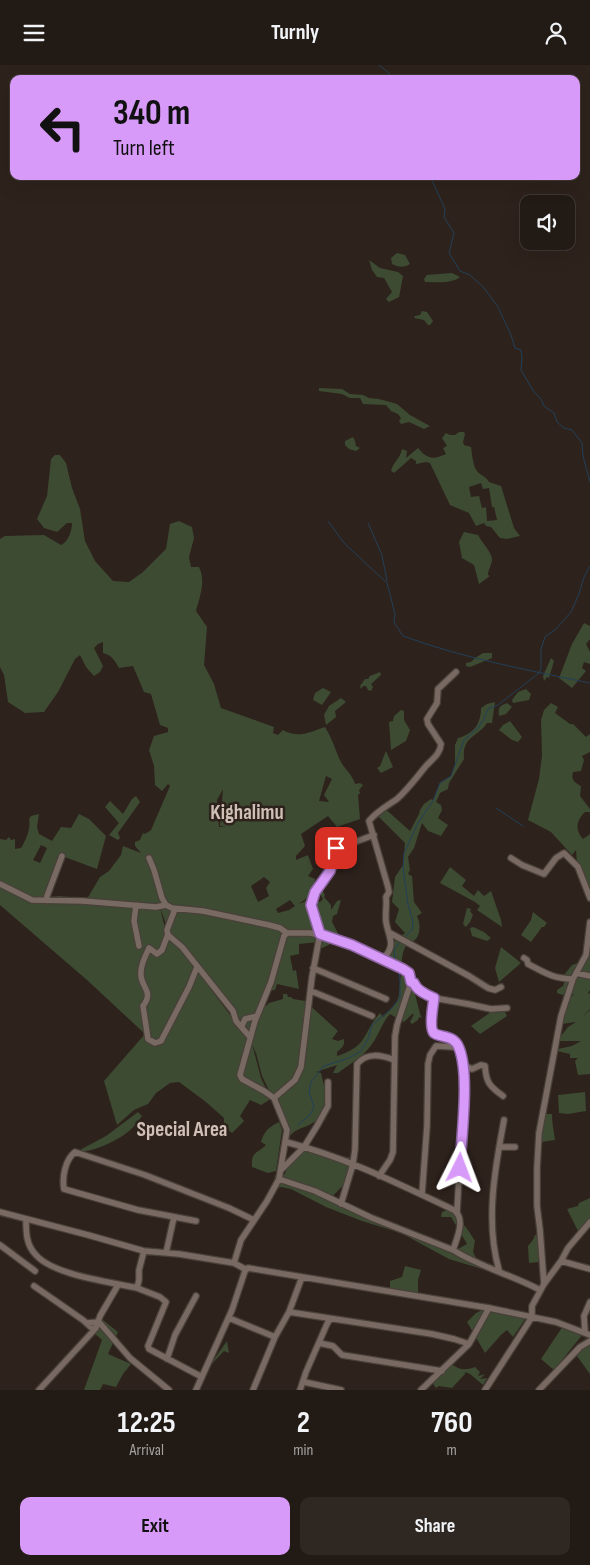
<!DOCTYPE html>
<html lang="en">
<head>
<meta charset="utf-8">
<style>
	:root { --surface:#221a15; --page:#2e2722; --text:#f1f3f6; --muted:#a2a1a0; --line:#3f3834; --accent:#d89af8 }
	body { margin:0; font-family:"Sofia Sans Condensed",sans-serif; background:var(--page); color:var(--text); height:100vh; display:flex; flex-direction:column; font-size:19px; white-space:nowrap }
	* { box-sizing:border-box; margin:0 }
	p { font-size:16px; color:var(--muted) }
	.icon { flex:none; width:28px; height:28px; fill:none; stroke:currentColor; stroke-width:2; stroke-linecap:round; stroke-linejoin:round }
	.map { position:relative; height:1325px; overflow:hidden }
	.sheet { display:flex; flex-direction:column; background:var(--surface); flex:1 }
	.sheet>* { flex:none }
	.guide { position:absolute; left:10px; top:10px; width:570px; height:105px; border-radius:10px; box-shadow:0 5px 20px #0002,0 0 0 1px var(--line); background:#d89af8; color:#111; overflow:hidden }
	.controls { position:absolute; left:520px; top:130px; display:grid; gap:10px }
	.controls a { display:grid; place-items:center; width:55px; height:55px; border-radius:10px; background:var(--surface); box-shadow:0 5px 20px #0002,0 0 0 1px var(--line); font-size:25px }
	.pin { position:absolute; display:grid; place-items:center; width:42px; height:42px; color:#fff; margin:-21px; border-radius:10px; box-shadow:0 2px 8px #0006 }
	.me { position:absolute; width:55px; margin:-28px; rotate:3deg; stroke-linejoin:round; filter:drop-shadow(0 0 4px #0008) }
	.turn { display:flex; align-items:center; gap:18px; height:105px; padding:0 20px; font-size:22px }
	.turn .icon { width:65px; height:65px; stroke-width:2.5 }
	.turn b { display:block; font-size:35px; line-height:42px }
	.eta { display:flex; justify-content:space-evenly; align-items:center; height:85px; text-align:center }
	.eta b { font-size:30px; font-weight:700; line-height:35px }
	.button { display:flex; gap:10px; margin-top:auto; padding:10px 20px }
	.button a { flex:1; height:58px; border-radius:10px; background:var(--accent); color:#111; font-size:20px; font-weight:700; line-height:58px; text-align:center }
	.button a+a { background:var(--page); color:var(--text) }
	header { display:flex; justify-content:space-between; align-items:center; height:65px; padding:0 20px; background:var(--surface); font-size:22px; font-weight:700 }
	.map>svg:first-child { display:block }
	.green { fill:#3d4b32; fill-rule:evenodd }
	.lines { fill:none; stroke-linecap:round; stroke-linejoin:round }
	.stream { stroke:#224059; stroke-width:1 }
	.minor-casing { stroke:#49403a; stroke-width:8 }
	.minor { stroke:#786a62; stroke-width:5.5 }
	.route-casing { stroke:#8c64a1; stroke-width:12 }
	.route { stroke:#d89af8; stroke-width:9 }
	.labels { text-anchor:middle; stroke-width:5; stroke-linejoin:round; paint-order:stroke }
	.quarter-label { font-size:21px; font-weight:bold; fill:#d0bfb6; stroke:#2e221c }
</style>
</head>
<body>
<header><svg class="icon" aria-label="menu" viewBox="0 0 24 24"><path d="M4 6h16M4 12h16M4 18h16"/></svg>Turnly<svg class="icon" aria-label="person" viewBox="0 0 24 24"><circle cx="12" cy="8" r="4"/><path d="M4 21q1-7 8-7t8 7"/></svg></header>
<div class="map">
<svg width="590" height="1325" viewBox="0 0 590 1325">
	<rect width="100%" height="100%" fill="#2e221c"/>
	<path class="green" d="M 397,188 L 405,190 L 410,199 C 404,203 398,202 392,199 L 391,193 Z
		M 369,195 L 380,203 L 398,207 L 403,211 L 399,232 L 389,237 L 386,234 L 392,227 L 384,213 L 377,212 L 372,205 Z
		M 452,208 L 460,212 C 452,219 435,217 425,217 L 424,214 L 427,210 Z
		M 422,246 L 427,247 L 433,256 L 430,260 L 428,260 L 424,255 L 414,253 L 415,251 L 420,250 Z
		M 319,323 L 342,324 L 350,329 L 363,330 L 369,333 L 379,334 L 397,339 L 410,350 L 430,361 L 424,364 L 409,357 L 401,359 L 399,356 L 401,353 L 398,349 L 391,346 L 386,340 L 363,339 L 360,333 L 350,333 L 342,329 L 319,326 Z
		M 459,367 L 464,367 L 465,369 L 463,377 L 464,380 L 471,382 C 472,389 473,401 477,406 C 481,411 486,411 489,417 L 501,421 L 514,463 L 520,471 L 507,474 L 500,473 L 491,462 L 486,461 L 484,458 L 476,461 L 469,448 L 450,440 L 430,398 L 426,397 L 416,399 L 416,396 L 411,393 L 394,408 L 391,406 C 393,397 400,394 402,384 L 407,386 L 406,393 L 418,383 C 427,394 433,395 446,389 L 443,383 L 447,381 L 442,373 L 446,368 L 450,370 L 455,370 ZM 481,418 L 483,424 L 489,423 L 492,442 L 494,442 L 497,455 L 487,456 L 486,442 L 482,443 L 479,431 L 471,432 L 469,422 Z
		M 353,372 L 355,376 L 356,381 L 360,383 L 356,386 L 349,384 L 345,380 L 345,376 Z
		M 55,390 L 60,390 L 66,398 L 72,423 L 80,444 L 85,476 L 95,496 L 113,516 L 129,517 L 143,507 L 166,484 L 170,459 L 179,456 L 192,462 L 194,473 L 189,492 L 191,502 L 199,502 C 206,516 200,531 196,546 L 207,562 L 204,600 L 214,619 L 221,643 L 274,662 L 273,668 L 278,670 L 283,665 C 298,674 310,667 325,662 C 332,673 335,684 340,695 C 344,704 353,710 355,719 L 360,718 L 363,720 L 359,725 L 360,728 L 358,730 L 360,754 L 337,762 L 328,751 L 301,769 L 305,781 L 296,791 L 296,795 L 308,790 L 313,804 L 308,811 L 315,814 C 314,827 309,833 298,839 L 304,837 L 310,831 L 317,837 L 320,837 L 323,834 L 318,825 L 321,823 L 325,830 L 324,832 L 331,840 L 331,845 L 337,836 L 341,835 L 337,849 L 333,851 L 332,857 L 341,874 L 318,885 L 318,877 L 299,879 L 299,889 L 290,891 L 293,906 L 296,905 L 299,924 L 277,919 L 275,925 L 266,926 L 281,875 L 281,868 L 274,898 L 248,972 L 234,949 L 170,870 L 160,842 L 167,872 L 179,882 L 252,979 L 261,1013 L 271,1034 L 261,1040 L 250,1035 L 240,1051 L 244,1056 L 232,1068 L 224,1062 L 224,1053 L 206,1037 L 179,1017 L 170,1018 L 156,1028 L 148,1039 L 134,1045 L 117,1060 L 104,1016 L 145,969 L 87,915 L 0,840 L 0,774 L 6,775 L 9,772 L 11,775 L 15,774 L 15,784 L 21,783 C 26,775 31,764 29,754 L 31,751 L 39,749 L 37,762 L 39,769 L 52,776 L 61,762 L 71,763 L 79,749 L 89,754 L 106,771 L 97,804 L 62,791 L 49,833 L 59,831 L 87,834 L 100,812 L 109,806 L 121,790 L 123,781 L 141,788 L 135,781 L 135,777 L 140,775 L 143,768 L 145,769 L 151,765 L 170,721 L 168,719 L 162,726 L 155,720 L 154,701 L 149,685 L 154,671 L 168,667 L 168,663 L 160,660 L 151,629 L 144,627 L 133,601 L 119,603 C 115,596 112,590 103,588 L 103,577 L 98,579 L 94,583 L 103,601 L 100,607 L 94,611 L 86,602 L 80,590 L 75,594 L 58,627 L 44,647 L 25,648 L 8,637 L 4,610 L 0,602 L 0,474 L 5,471 L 44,470 L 61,480 C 68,477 72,466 72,458 L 67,458 L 57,467 L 44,463 L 37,454 L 47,431 L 51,394 ZM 326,711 L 332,714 L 324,730 L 329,737 L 319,736 ZM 223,724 L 220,761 L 227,762 L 219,762 L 217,735 ZM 41,780 L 47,783 L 40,798 L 33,795 ZM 264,812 L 270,817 L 266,823 L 269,831 L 258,837 L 251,821 ZM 290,835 L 295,841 L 289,845 L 278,848 L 276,844 Z
		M 464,467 L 478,470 C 481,476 492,488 492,494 C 492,500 488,504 488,510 L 490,511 L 479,519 L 474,500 L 462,493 L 459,477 Z
		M 584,558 L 590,561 L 590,574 L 586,579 L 590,587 L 590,599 L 584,597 L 582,603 L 586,606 L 572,623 L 559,613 L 572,579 Z
		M 483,588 L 492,588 L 492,593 L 470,602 L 466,601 L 466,598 L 471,597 L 475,593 Z
		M 551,593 L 554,596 L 549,613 L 547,612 L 544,616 L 543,611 Z
		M 380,607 L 381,610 L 371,619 L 373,622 L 371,626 L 368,625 L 366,621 L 363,621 L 361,624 L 360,621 L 365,614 L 368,614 L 370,611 Z
		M 323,623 L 331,627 L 322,640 L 313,635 L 315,628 Z
		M 526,624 L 531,629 L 529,635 L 513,638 L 512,635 L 518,627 Z
		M 341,633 L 346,637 L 335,646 L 336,652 L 326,660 L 324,650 L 329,641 Z
		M 495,637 L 492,658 L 487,658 C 477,673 462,671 464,694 L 449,718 L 448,724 L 440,728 L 436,737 L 441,740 L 442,745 L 438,753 L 448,760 L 441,771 L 428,766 L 422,758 L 414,783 L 408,792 L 410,805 L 408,809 L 412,811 L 414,837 L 422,848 L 417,851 C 420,857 421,868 416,874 C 413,877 409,877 406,881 C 403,885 401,896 402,901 L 388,903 L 378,895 L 388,885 L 392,887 L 389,881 L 405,868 L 395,857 L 399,844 L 392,837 L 395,812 L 403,800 L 405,778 L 374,747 L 382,741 L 410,766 L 419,749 L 420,745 L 424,739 L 431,734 L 433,735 L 440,718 L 451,711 L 455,700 L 455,680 L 458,673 C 474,669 481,658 481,643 L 487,639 Z
		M 507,638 L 512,642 L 506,649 L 499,651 C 498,643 499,641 507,638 Z
		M 551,638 L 558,642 L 555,648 L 570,659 L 573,659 L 586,672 L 590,669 L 590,687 L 582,691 L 584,695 L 581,706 L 573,707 C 571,715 574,717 581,721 L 580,731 L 590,744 L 590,747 L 585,747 C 577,755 574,764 583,774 L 590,769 L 590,828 L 577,798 L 576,785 L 572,790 L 551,767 L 528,755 L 539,714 L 542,691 L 541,655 L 544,645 Z
		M 401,645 L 404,646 L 404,655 L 410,665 L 406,676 L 391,685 L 389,657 L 393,656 L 394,651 Z
		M 510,656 L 522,672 L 518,677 L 512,675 L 499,665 L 503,660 Z
		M 386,686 L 393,702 L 381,708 L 377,703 L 380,701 Z
		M 136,731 L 140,737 L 118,768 L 120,773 L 118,775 L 109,770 L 119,758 L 105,742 L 110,736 L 123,749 L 132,734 Z
		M 450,802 L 466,815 L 462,821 L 474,831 L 478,825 L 484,831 L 491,826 L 501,855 L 502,862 L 477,845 L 480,841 L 475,837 L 440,818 Z
		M 467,843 L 471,844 L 470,846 L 473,850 L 470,857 L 466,862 L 463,859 Z
		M 533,847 L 547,858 L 544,862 L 542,862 L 531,877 L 521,870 L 531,855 Z
		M 473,862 L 484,867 L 491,873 L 487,876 L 472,871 L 470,863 Z
		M 501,882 L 521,898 L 499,917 L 495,903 Z
		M 588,890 L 590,891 L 590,909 L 587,911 L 590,914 L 590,925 L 588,928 L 590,929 L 590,944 L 582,952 L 590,945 L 590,1009 L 578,1010 L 575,996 L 578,993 L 570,993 L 570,989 L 553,985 L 572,981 L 581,976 L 557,976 L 568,962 L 576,957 L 562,959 L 555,976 L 563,941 L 574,929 L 565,933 Z
		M 578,898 L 580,898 L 572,909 L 565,928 L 563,930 L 557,928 L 557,925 L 563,921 L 565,915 L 564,910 L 572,900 Z
		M 407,901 L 409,903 L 407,909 L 409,916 L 414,925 L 420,949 L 422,953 L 419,952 L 418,955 L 412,959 L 410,957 L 414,949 L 412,949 L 404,957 L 390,949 C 381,959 378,973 369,983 C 361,993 348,1000 338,1008 L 333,1008 L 337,1000 L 316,1007 L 321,1008 L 326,1029 L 323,1056 L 318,1057 L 316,1056 C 303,1065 295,1061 286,1077 L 287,1082 L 282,1087 L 284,1064 L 273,1033 L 262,1011 L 256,988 L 249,973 L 259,942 L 266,941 L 269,938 L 283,934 L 283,929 L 287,929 L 288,932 L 291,932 L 293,934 L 305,936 L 338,966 L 332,974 L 338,976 L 344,974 C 345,980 342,983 337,987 L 337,991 C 369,981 362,968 380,948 L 383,952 C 388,947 394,942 397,936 C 403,924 396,910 407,901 Z
		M 501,940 L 507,951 L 480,969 L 471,961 Z
		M 585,1027 L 586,1046 L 568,1049 L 559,1048 L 558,1030 Z
		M 138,1047 L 142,1051 C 138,1056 134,1062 129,1066 C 119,1075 90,1089 78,1086 L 106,1071 Z
		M 544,1049 L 552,1049 C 552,1059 554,1066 555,1075 L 541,1077 Z
		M 279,1057 L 282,1065 L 276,1106 L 268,1108 L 252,1102 C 251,1086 257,1089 266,1080 L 261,1077 C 264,1066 269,1062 279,1057 Z
		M 305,1084 L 352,1093 L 349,1114 L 331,1133 L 374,1150 L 375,1155 L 458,1184 L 467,1179 L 451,1152 L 441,1152 L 442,1147 L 447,1145 C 459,1152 468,1164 475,1176 L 473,1187 L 482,1204 L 449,1194 L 401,1168 L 362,1156 L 326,1142 L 291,1124 L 281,1122 L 276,1124 L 272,1129 L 275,1110 L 284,1110 L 294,1090 Z
		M 590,1133 L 590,1153 L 579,1168 L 567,1144 L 578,1141 L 579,1138 Z
		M 538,1169 L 538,1197 L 529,1198 L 528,1181 L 533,1175 L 535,1170 Z
		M 405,1201 L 421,1205 L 418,1215 L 418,1228 L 390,1223 L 390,1216 L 402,1212 Z
		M 487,1243 L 526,1253 L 513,1272 L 507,1265 L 501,1270 L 485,1288 L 467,1257 L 476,1248 Z
		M 97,1254 L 103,1255 L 118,1267 L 108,1289 L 131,1299 L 123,1309 L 116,1322 L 103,1319 L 100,1325 L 84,1325 L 102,1275 L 93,1267 L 95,1263 L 94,1255 Z
		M 563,1261 L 583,1269 L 554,1305 L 541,1294 Z
		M 227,1276 L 229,1288 L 224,1286 L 208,1303 Z
		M 590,1277 L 590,1309 L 574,1287 Z
		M 452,1299 C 460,1306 466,1305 475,1302 L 480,1307 L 478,1311 L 485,1309 L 480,1314 L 487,1313 L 483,1320 L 470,1309 L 465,1307 L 465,1309 L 452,1323 L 439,1321 L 436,1323 L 431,1316 L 442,1310 L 443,1305 Z"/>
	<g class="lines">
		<path class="stream" d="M 379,0 L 396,14
			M 430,111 L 445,144 L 444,152 L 454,168 L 449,188 L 460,206 L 470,210 L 484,223 L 498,242 L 511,270 L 515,283 L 521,285 L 522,293 L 521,305 L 534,327 L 541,334 L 544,341 L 554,348 L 557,357 L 564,363 L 572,365 L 582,378 L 583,391 L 590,417
			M 328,456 L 344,478 L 387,518 L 395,549 L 394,557 L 403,571 C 463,593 527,605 590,618
			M 368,458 L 382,490 L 387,516
			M 496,743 L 523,761
			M 404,873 L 412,865 L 413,856 L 408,840 L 403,802 L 404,788 L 418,758 L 433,736 L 440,718 L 451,711 L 464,675 L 477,664 L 484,654 L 488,644 L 498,640 L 539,608 L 541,603 L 541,584 L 545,572 L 556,564 L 571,547 L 579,529 L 584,512 L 590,501
			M 395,897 L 394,884 L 401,876
			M 298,1060 L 310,1050 L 314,1042 L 309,1027 L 311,1017 L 324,1001 L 349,993 L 361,986 L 368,974 L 372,960 L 390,945 L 400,933 L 400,915 L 399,906"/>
		<g class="minor-casing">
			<path id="minor" d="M 149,793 L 154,805 L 162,833 L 166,840 L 172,843 L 203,846 L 269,860 L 280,863 L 287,868 L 310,868 L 329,872 L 352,880 L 406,906 L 409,908 L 411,917 L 414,918 C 417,926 427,930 434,933 L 431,945 L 433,967 L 450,973 L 459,981 L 463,1000 L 472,1004 L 481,1000 L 485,1001 C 486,1017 489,1021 503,1031
				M 511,793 L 522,800 L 544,809 L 556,793 L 564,788 L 578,802 L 590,833
				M 0,819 L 32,835 L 83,836 L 156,842 L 166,840
				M 47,836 L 47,831 L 62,791
				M 136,840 L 134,856 L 139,881
				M 175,844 L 167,865 L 168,870 L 182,882 L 233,946 L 236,956 L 250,972
				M 390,868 L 469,911 L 488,923 L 495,925 L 501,922
				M 168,869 L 162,885 L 157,889 L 149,883 C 145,892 140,901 141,911 C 142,923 154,927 143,941 L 148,974 L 155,978 L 161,976 L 189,922 L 197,902
				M 524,893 L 527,895 L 528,899 C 546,908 551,913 573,914
				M 382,895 C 397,880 389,874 386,857 C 385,848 387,841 386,832 L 389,827 L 388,822 L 369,756 C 377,746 387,741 397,734 C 408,724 416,713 426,701 C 432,694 440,690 441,679 L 428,659 L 427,654 L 437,638 L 438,624 L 456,607
				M 313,903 L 386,934
				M 576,908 L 590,911
				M 311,926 L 372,951
				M 434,933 L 468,939 L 491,944 L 507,943
				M 242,961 L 245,954 L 257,951
				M 274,1033 L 295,1015 L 301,1002 L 312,912 L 320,869 L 311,839 L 315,827 L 330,806 L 336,784 L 374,770
				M 286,1077 C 345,1092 399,1119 454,1145 C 466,1154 457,1173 453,1185
				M 500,1082 L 515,1082
				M 281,1105 L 304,1082 L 317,1061 L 328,1041 L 328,1017
				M 379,1111 L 390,1095 L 393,1087 L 395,971 L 397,960 L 411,917
				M 279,1114 L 315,1126 L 372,1153 L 453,1185 C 480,1202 512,1210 540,1225
				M 422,1129 L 427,1061 L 428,999 L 430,990 L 436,981 L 453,982 L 459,981
				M 341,1139 L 353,1099 L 355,1084 L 357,999 C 367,987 381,990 394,995
				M 0,1147 L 88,1170 L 144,1186 L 179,1189 L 234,1198 L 245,1204
				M 457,1147 L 464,1023 L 463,1000
				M 26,1154 C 26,1167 26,1180 36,1190 C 53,1210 111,1217 137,1223 L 139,1215 L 139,1205 L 144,1186
				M 196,1156 L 138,1145 L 64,1124 C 62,1112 65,1095 75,1087 L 145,1110 L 229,1143 L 254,1155
				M 0,1180 L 35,1206
				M 166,1188 L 174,1152
				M 561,1196 L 590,1204
				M 234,1198 L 241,1175 L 267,1136 L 279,1114 L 287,1065 L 274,1033 L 264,1026 L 242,1014 L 240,1010 L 255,956 L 271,917 L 284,871 L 287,868
				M 499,1205 C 485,1157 495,1103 504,1055
				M 544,1219 L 540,1165 L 537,1141 L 537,1103 L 539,1068 L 561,951 L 573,914 L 586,890 L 590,857
				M 34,1221 L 83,1255 L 94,1265
				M 137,1223 L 160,1232 L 166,1237 L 148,1281 L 149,1284 L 202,1312
				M 289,1247 L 432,1269 L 454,1274 L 469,1279
				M 229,1253 L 275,1272
				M 87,1258 L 99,1257 L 130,1293 L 169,1325
				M 585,1267 L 584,1251 L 590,1237
				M 319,1278 L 333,1281 L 342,1290 L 442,1306
				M 167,1294 L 175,1270 L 196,1231
				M 304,1317 L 341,1325
				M 39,1325 L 96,1263 L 100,1251 L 118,1220
				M 196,1325 L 232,1245 L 245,1206 L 248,1203 L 489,1243 L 556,1257 L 590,1270
				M 253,1325 L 275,1272 L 289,1247 L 302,1212
				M 300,1325 L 306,1307 L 327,1259 L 330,1254
				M 421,1325 L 469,1279 L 489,1243
				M 485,1325 L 532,1252 L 532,1241 L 544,1219 L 561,1196 L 568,1183 L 590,1157
				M 539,1325 L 580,1282 L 590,1276"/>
		</g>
		<use href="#minor" class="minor"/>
	</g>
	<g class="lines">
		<g class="route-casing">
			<path id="route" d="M 336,783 L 330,806 L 315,827 L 311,840 L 320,869 L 352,880 L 403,904 L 409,908 L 411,917 L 414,918 C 417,926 427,930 434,933 C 433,940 429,963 434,968 C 440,973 454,969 459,983 C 470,1010 461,1073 460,1103"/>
		</g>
		<use href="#route" class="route"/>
	</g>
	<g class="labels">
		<g class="quarter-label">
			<text x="247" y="754">Kighalimu</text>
			<text x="182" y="1071">Special Area</text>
		</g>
	</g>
</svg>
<div class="controls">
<a><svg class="icon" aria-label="sound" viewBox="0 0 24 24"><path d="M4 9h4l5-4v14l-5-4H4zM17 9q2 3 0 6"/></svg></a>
</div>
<div class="pin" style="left:336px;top:783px;background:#d93025"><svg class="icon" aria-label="arrive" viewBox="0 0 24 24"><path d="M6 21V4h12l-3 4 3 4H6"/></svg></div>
<svg class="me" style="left:460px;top:1103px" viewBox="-20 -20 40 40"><path d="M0-17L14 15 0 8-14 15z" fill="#d89af8" stroke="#fff" stroke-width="4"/></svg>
<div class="guide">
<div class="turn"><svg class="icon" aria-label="left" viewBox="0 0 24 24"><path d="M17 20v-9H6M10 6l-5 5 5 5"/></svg><div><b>340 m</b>Turn left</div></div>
</div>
</div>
<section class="sheet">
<div class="eta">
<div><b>12:25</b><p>Arrival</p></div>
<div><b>2</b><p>min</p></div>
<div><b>760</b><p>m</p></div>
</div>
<div class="button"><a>Exit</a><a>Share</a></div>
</section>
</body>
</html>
